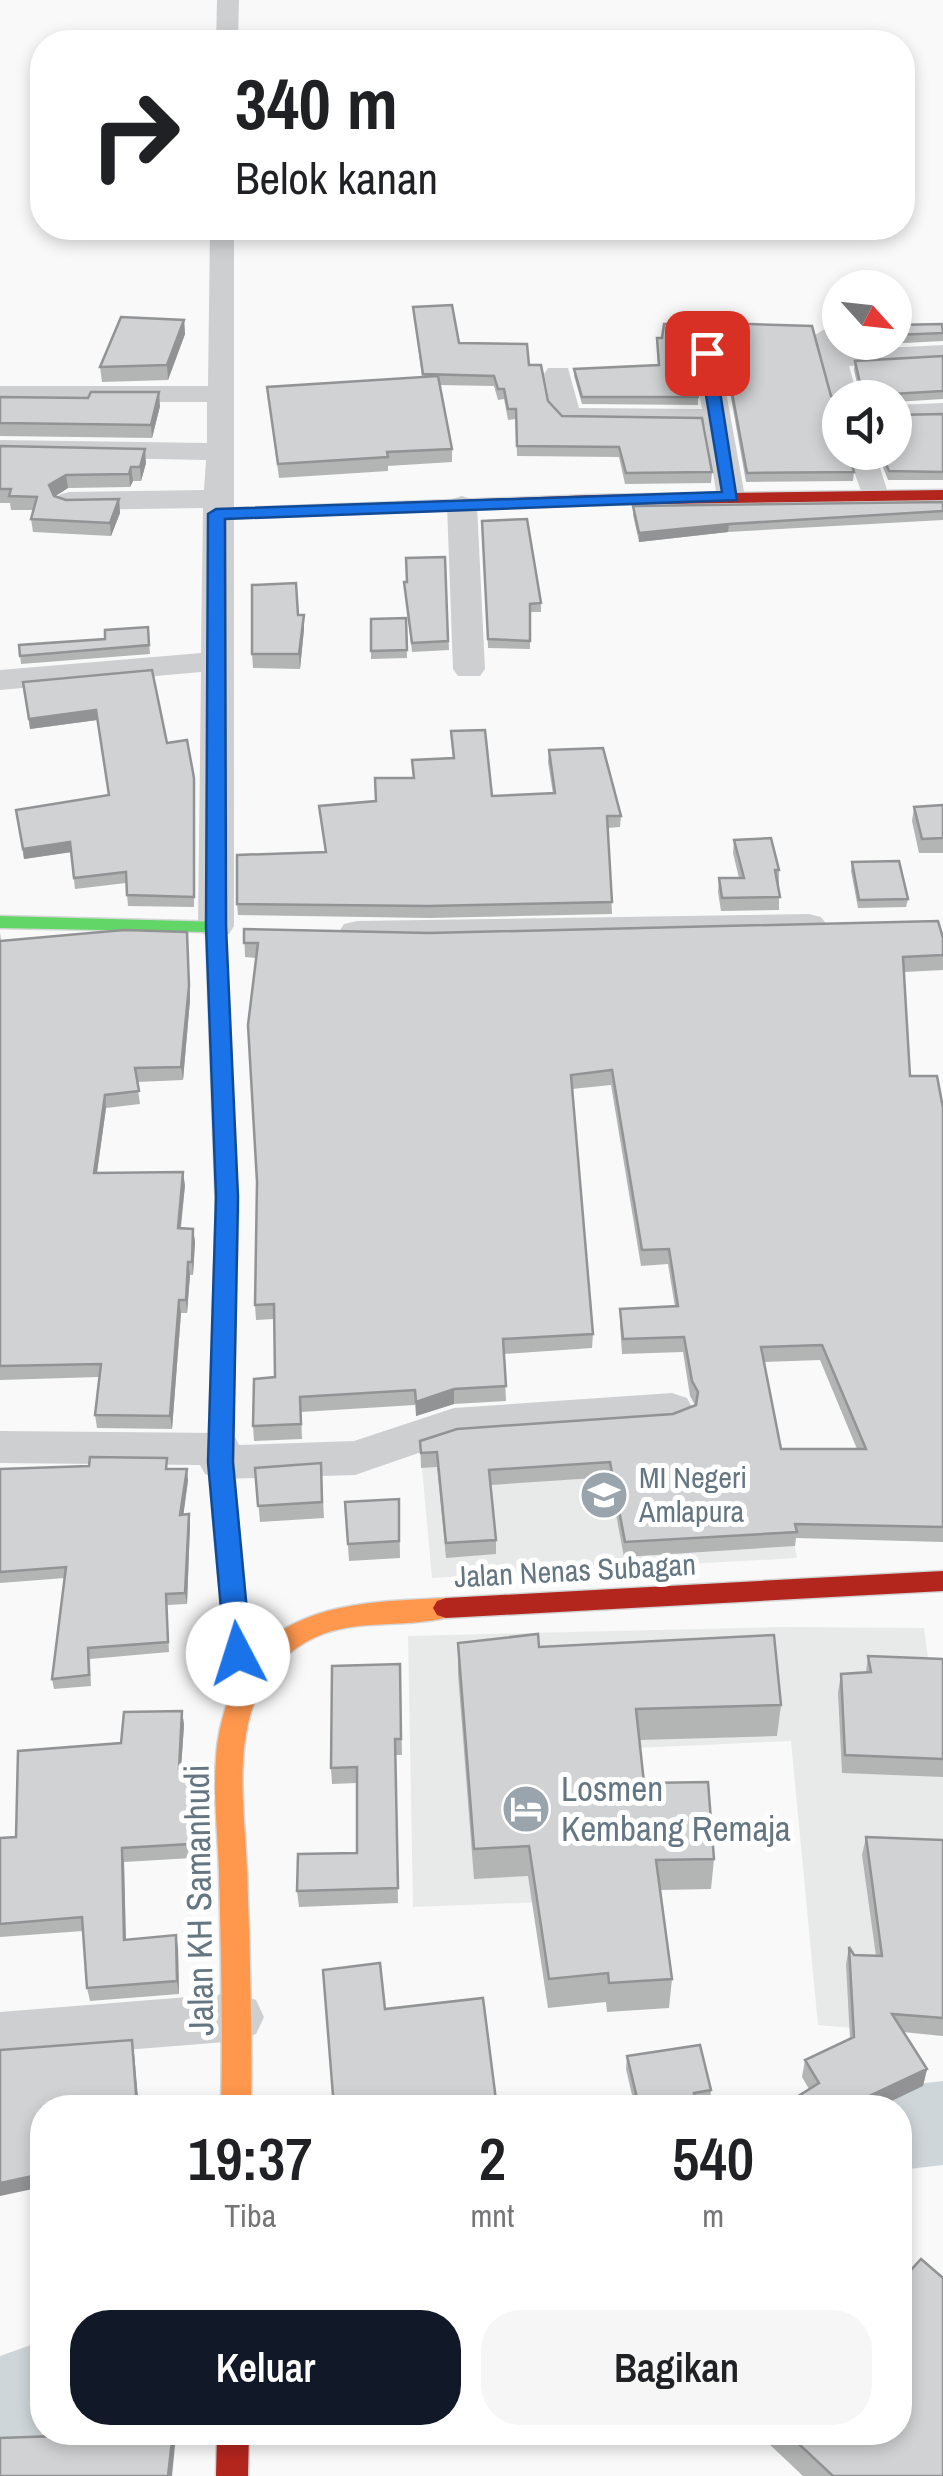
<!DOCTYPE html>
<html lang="id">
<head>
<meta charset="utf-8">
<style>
	:root { --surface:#fff; --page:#f6f6f6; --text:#202124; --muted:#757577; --accent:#111827 }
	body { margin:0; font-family:"Archivo Narrow",sans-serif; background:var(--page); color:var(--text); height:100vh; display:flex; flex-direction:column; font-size:38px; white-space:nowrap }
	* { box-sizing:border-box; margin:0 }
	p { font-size:32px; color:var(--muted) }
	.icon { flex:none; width:55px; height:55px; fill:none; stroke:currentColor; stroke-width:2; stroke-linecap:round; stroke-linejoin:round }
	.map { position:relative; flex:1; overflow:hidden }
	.panel { position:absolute; left:30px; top:2095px; width:882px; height:350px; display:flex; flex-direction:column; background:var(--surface); border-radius:40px; box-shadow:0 5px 15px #0003 }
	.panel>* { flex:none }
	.banner { position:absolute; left:30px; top:30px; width:885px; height:210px; border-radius:40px; box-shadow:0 5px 15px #0003; background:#fff; color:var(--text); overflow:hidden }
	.needle { width:65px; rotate:117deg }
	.buttons { position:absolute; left:822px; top:270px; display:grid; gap:20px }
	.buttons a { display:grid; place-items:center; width:90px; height:90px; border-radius:50%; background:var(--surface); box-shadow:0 5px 15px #0003; font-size:50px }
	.pin { position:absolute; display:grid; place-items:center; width:85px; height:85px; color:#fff; margin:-42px; border-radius:20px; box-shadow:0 5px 15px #0006 }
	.me { position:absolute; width:110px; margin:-55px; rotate:355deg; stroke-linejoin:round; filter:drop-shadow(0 0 8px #0008) }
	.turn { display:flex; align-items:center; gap:35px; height:210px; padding:0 40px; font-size:45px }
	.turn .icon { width:130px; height:130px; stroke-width:2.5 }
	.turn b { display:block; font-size:70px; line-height:85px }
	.eta { display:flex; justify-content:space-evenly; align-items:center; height:170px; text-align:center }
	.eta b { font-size:60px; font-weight:600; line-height:70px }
	.primary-button { display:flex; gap:20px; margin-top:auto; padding:20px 40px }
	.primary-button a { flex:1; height:115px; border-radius:40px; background:var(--accent); color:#fff; font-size:40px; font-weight:600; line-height:115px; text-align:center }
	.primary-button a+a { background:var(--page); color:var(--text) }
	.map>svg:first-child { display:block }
	.built { fill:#e8e9e9 }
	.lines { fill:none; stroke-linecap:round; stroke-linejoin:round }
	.river { fill:#ced6d9; fill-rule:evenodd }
	.fast-casing { stroke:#d5d6d7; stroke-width:3 }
	.slow-casing { stroke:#d5d6d7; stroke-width:3 }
	.jam-casing { stroke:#d5d6d7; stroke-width:3 }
	.street { fill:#cecfd0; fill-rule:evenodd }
	.fast { fill:#63d668; fill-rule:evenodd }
	.slow { fill:#ff974d; fill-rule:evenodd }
	.jam { fill:#b3261e; fill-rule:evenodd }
	.wall { fill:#b3b5b5; fill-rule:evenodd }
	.shaded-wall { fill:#929394 }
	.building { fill:#d0d2d3; stroke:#929394; stroke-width:2.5; fill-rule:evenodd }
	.route { fill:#1a73e8; stroke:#114b97; stroke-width:2.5 }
	.labels { text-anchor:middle; stroke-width:10; stroke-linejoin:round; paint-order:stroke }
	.poi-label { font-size:30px; fill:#657683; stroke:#fff; text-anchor:start }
	.street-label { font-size:30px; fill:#657683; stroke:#fff }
	.near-poi-label { font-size:35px; fill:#657683; stroke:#fff; text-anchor:start }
	.near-street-label { font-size:35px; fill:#657683; stroke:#fff }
</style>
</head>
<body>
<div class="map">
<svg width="943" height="2476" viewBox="0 0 943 2476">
	<rect width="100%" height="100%" fill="#f9f9f9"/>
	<path class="built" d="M 770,1416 L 797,1558 L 432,1578 L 419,1436 Z
		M 781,1627 L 924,1628 L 943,1771 L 943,2036 L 818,2025 L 791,1741 L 634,1748 L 650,1898 L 413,1907 L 408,1636 Z"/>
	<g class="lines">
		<path class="river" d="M 943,2081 L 943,2165 L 900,2170 L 900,2108 L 864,2108 L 868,2098 L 900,2086 Z
			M 42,2341 L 42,2432 L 53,2432 L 0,2452 L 0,2356 Z"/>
		<g class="fast-casing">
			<path id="fast" d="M 0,916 L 223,922 L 238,1211 L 235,1217 L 227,1219 L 216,1211 L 206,932 L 0,928 Z"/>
		</g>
		<g class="slow-casing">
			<path id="slow" d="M 446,1598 L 455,1601 L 459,1608 L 455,1615 C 407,1631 352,1615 306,1642 C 279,1657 260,1682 251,1712 C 236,1763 245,1819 247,1871 C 250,1950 252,2028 251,2108 L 221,2108 C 223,2029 221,1951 219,1872 C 218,1835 213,1796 216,1759 C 218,1719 235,1669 265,1643 C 313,1601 386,1601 446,1598 Z"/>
		</g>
		<g class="jam-casing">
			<path id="jam" d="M 943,490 L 943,500 L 593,505 L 217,519 L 209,514 L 217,509 L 593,495 Z
				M 227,1203 L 238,1211 L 232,1462 L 255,1693 L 251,1701 L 242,1704 L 233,1701 L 229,1693 L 208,1462 L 216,1211 Z
				M 943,1571 L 943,1591 L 446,1618 L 437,1615 L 433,1608 L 437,1601 L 446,1598 Z
				M 217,2432 L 249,2432 L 248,2476 L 216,2476 Z"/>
		</g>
		<path class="street" d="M 217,0 L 239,0 L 238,42 L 216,42 Z
			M 210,228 L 234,228 L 234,926 L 229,934 L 216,937 L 203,934 L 198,926 L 201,672 L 0,690 L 0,670 L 201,653 L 203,508 L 69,510 L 59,507 L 54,501 L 59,495 L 69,492 L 204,490 L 206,460 L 0,456 L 0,440 L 207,443 L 207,402 L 0,402 L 0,386 L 208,386 Z
			M 702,323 L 715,331 L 745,497 L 741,503 L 721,503 L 717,497 L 705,425 L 562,422 L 551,410 L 544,374 L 548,368 L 568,368 L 579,408 L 702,409 L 689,331 Z
			M 828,327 L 837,329 L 845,350 L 943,345 L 943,361 L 849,366 L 858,398 L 840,398 L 840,405 L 834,404 L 815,335 Z
			M 943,403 L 943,419 L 895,421 L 895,405 Z
			M 847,452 L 875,452 L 889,496 L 885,502 L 865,502 Z
			M 462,496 L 472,499 L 477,505 L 485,669 L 480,676 L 458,676 L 453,669 L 447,505 L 452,499 Z
			M 809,914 L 821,917 L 827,925 L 821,933 L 357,943 L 344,940 L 339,932 L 344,924 L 357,921 Z
			M 672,1393 L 687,1398 L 693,1409 L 687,1420 L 672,1425 L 456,1440 L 355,1475 L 220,1479 L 205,1474 L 200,1465 L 0,1463 L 0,1431 L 220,1433 L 235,1437 L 239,1445 L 354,1441 L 454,1408 Z
			M 238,1993 L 256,2000 L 264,2017 L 256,2034 L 238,2041 L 0,2060 L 0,2012 Z"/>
		<use href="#fast" class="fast"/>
		<use href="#slow" class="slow"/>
		<use href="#jam" class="jam"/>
	</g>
	<path class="wall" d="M 413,307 L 459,343 L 529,365 L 548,401 L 562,416 L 712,472 L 711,483 L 625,484 L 619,457 L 517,456 L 516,419 L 508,420 L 504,399 L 498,400 L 494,386 L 439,385 L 452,449 L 452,462 L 388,466 L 388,471 L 279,478 L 267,387 L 422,377 Z
		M 184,320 L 185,334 L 168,380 L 102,382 L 100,367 Z
		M 719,323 L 831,396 L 840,452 L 854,472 L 853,481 L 746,482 L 719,331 Z
		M 943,324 L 943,341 L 848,346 L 846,342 L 895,342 L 895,325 Z
		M 657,338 L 698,397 L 698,405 L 582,404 L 574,376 L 574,369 L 658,365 Z
		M 943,356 L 943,399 L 895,402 L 895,398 L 842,398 L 859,392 L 854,370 L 855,361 Z
		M 0,397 L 160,406 L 152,438 L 0,436 Z
		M 943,414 L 943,480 L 888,480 L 877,452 L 895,452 L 896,416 Z
		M 0,446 L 146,463 L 141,481 L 133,481 L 130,487 L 68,488 L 55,496 L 66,500 L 119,499 L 120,513 L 111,536 L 33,532 L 31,519 L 34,510 L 11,510 L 10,503 L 0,503 Z
		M 943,502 L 943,520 L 728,532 L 639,542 L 633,515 L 633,506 Z
		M 482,521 L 541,603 L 541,612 L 530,612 L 530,649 L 488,648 Z
		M 445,557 L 449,650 L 412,652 L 404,582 L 407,582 Z
		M 298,615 L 304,629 L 300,669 L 253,668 L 252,654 Z
		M 406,618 L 407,658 L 371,659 L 371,619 Z
		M 148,627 L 150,654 L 21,664 L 19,645 L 105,639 Z
		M 23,682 L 167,743 L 195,788 L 194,907 L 128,906 L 126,883 L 75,889 L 71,852 L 24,859 L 16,810 L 109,795 L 97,720 L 30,729 Z
		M 451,731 L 492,796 L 553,794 L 548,762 L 549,750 L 621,816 L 620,827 L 608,828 L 612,914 L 429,918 L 238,915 L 237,904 L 325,852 L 319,806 L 376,801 L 413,778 L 412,760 L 453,758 Z
		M 943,805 L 943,853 L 919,853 L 912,821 L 914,807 Z
		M 734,840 L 779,870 L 779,910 L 721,911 L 718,892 L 719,878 L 739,878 L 733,853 Z
		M 852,862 L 908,899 L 906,907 L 858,908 L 851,871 Z
		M 244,929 L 429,933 L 943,938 L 943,970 L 904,972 L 910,1076 L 943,1108 L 943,1542 L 796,1538 L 795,1546 L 624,1557 L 609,1477 L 491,1485 L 496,1540 L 496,1554 L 446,1558 L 437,1467 L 421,1468 L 420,1441 L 673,1414 L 695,1405 L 690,1396 L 683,1352 L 622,1354 L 620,1324 L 620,1309 L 675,1307 L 668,1264 L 641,1266 L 611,1085 L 572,1089 L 593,1334 L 592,1348 L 504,1354 L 506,1401 L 454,1404 L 416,1416 L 415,1405 L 301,1412 L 302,1439 L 254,1441 L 253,1426 L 275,1377 L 274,1319 L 256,1320 L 255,1305 L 257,1182 L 256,958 L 245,957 ZM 820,1360 L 857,1449 L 781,1449 L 764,1362 Z
		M 0,932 L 1,941 L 188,945 L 190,1000 L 183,1080 L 137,1082 L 140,1104 L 106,1108 L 97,1173 L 185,1185 L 181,1228 L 193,1229 L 195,1242 L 193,1275 L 190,1275 L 187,1313 L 181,1313 L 172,1429 L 97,1428 L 95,1415 L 99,1377 L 0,1380 Z
		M 321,1463 L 324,1518 L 260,1522 L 255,1468 Z
		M 0,1469 L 168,1469 L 188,1480 L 183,1515 L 190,1525 L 187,1604 L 167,1605 L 169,1652 L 90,1659 L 91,1686 L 54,1689 L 52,1679 L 65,1578 L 0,1583 Z
		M 399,1499 L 400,1558 L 349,1561 L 345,1502 Z
		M 458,1643 L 539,1647 L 781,1705 L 777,1736 L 639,1740 L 644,1783 L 714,1859 L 711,1889 L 660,1890 L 672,1979 L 669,2008 L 607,2012 L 606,2002 L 548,2008 L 528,1876 L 474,1879 L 458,1674 Z
		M 868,1656 L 943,1659 L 943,1777 L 842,1773 L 838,1693 L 841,1674 L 866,1672 Z
		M 400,1664 L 402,1755 L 396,1755 L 398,1903 L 299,1907 L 297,1891 L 357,1853 L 357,1783 L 332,1784 L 331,1768 Z
		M 182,1711 L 184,1725 L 181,1769 L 191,1769 L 193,1782 L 192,1858 L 124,1862 L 126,1939 L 178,1948 L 179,1994 L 90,2001 L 87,1988 L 83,1931 L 0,1937 L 0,1838 L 16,1837 L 121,1743 Z
		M 866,1837 L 943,1840 L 943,2036 L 904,2032 L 927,2069 L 923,2086 L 809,2089 L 802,2077 L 805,2060 L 850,2039 L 846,1964 L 849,1947 L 854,1955 L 876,1956 L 862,1855 Z
		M 627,2056 L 711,2090 L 710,2102 L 698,2104 L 698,2108 L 635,2108 L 626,2069 Z
		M 768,2432 L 900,2432 L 943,2476 L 803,2476 L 766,2441 Z"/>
	<path class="shaded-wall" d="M 184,320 L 185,334 L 168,380 L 167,365 Z
		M 159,392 L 160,406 L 152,438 L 151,425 Z
		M 145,449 L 146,463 L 141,481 L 140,467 Z
		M 131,467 L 133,481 L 130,487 L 129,474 Z
		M 66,475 L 68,488 L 51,499 L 49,485 Z
		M 119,499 L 120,513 L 111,536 L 110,523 Z
		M 729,524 L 728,532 L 639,542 L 639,533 Z
		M 304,615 L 304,629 L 300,669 L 299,654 Z
		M 96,710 L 97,720 L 30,729 L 29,719 Z
		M 70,842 L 72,852 L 24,859 L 23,849 Z
		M 187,932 L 190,1000 L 183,1080 L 181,1067 Z
		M 105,1095 L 106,1108 L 95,1186 L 94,1173 Z
		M 183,1172 L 185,1185 L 179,1241 L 178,1228 Z
		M 193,1229 L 195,1242 L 193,1275 L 192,1262 Z
		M 188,1262 L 190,1275 L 187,1313 L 186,1300 Z
		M 179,1300 L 181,1313 L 172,1429 L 170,1416 Z
		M 454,1389 L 454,1404 L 416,1416 L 416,1402 Z
		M 187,1469 L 188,1480 L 182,1526 L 180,1515 Z
		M 189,1514 L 190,1525 L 187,1604 L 185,1593 Z
		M 182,1711 L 184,1725 L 180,1783 L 179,1769 Z
		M 191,1769 L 193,1782 L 192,1858 L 190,1844 Z
		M 122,1848 L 124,1862 L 126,1953 L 124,1940 Z
		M 176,1935 L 178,1948 L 179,1994 L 177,1981 Z
		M 132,2040 L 134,2053 L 139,2108 L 137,2108 Z
		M 927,2069 L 923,2086 L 877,2108 L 844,2108 Z
		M 42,2174 L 42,2187 L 0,2196 L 0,2183 Z
		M 173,2432 L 176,2432 L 176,2435 L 172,2476 L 168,2476 Z"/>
	<path class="building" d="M 452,305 L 459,343 L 527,344 L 529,365 L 541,365 L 548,401 L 562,416 L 702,418 L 712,472 L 626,473 L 619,447 L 517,446 L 516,409 L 508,409 L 504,389 L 498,389 L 494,376 L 423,374 L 413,307 Z
		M 121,317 L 184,320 L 167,365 L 100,367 Z
		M 719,323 L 812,326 L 831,396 L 840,400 L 840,452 L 848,452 L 854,472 L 747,473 Z
		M 664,324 L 686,324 L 698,397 L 582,397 L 574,369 L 659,365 L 657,338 L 662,338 Z
		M 942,324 L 943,333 L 895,335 L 895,325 Z
		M 943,356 L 943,391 L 893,394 L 893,398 L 842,398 L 845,393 L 862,392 L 855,361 Z
		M 438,376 L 452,449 L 387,452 L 388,457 L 278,464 L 267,387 Z
		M 91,392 L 159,392 L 151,425 L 0,423 L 0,397 L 88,398 Z
		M 943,414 L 943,472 L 889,471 L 881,452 L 895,452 L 895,415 Z
		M 0,446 L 145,449 L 140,467 L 131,467 L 129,474 L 66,475 L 49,485 L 54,496 L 66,500 L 119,499 L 110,523 L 31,519 L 37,497 L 9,496 L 11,489 L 0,489 Z
		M 943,502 L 943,511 L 729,524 L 639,533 L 633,506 Z
		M 527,519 L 541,603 L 530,604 L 530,641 L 488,639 L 482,521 Z
		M 445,557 L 448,641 L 412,643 L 404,582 L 407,582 L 406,558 Z
		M 296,583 L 298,615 L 304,615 L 299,654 L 252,654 L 252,585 Z
		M 406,618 L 407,650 L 371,651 L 371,619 Z
		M 148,627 L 149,645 L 20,656 L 19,645 L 105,639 L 105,630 Z
		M 152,670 L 167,743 L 187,740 L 194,778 L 194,897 L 127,895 L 126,872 L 74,878 L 70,842 L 23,849 L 16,810 L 109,795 L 96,710 L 29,719 L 23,682 Z
		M 485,730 L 492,796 L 555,793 L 549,750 L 603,748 L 621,816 L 607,816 L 612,902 L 429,906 L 237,904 L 237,855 L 326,852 L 319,806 L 376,801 L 375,778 L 414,778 L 412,760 L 454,758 L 451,731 Z
		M 943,805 L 943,838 L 922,839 L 914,807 Z
		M 771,838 L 779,870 L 775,870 L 780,897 L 722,898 L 719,878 L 744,878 L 734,840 Z
		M 899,861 L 908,899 L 859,900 L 852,862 Z
		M 938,921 L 943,938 L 943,955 L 903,957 L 910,1076 L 937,1076 L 943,1108 L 943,1527 L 795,1524 L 797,1532 L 625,1542 L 610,1462 L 489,1470 L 496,1540 L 446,1543 L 437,1452 L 421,1453 L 420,1441 L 457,1429 L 673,1414 L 696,1405 L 698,1392 L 692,1381 L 684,1337 L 623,1339 L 620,1309 L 678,1306 L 669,1249 L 642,1250 L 612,1070 L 571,1075 L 593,1334 L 503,1339 L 506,1386 L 454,1389 L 416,1402 L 415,1390 L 300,1397 L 301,1424 L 253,1426 L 254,1379 L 275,1377 L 274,1304 L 255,1305 L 257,1182 L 248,1025 L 258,943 L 244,943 L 244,929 L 429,933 ZM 822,1345 L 866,1449 L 781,1449 L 761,1347 Z
		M 124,930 L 187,932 L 189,986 L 181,1067 L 135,1068 L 139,1091 L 105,1095 L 94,1173 L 183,1172 L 178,1228 L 193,1229 L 192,1262 L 188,1262 L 186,1300 L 179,1300 L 170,1416 L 95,1415 L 101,1364 L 0,1366 L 0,941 Z
		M 90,1457 L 167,1458 L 166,1469 L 187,1469 L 180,1515 L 189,1514 L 185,1593 L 166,1594 L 168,1642 L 88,1648 L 89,1675 L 52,1679 L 66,1567 L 0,1572 L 0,1469 L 89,1466 Z
		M 321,1463 L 322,1502 L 258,1506 L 255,1468 Z
		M 399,1499 L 399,1541 L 348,1544 L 345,1502 Z
		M 538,1634 L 539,1647 L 774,1635 L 781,1705 L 636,1709 L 644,1783 L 708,1782 L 714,1859 L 656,1860 L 672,1979 L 609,1983 L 608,1973 L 549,1979 L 529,1846 L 474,1849 L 458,1643 Z
		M 868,1656 L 943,1659 L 943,1759 L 845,1755 L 841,1674 L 871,1672 Z
		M 400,1664 L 401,1739 L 395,1739 L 398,1888 L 297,1891 L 298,1854 L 357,1853 L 357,1767 L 331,1768 L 332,1666 Z
		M 182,1711 L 179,1769 L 191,1769 L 190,1844 L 122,1848 L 124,1940 L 176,1935 L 177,1981 L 87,1988 L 82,1917 L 0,1924 L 0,1838 L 16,1837 L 18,1751 L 121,1743 L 124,1712 Z
		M 866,1837 L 943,1840 L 943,2018 L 892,2014 L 927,2069 L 844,2108 L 779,2108 L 819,2083 L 805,2060 L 854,2037 L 849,1947 L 854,1955 L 882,1956 Z
		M 380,1963 L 385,2009 L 483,1998 L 497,2108 L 334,2108 L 323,1970 Z
		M 132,2040 L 137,2108 L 42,2108 L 42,2174 L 0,2183 L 0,2050 Z
		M 700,2045 L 711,2090 L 694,2093 L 698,2108 L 657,2108 L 655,2099 L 638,2102 L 627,2056 Z
		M 921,2259 L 943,2278 L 943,2476 L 833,2476 L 786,2432 L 900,2432 L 900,2282 Z
		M 112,2432 L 173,2432 L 168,2476 L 0,2476 L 0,2438 L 112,2434 Z"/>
	<path class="route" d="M 707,349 L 714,353 L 737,500 L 225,519 L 226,926 L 238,1197 L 233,1462 L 251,1654 L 248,1662 L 238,1665 L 229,1662 L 225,1654 L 208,1462 L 216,1197 L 206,926 L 208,514 L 216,509 L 722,492 L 699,353 Z"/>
	<defs>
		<g id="school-disc" transform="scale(2.5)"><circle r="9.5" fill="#99a4ac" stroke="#fff"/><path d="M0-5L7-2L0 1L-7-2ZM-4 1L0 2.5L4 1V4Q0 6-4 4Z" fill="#fff"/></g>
		<g id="hotel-disc" transform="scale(2.5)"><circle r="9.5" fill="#99a4ac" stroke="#fff"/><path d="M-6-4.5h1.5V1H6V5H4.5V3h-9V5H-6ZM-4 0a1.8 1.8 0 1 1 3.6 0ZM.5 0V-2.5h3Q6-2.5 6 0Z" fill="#fff"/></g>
	</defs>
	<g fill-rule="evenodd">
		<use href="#school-disc" x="604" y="1495"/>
		<use href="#hotel-disc" x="526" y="1809"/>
	</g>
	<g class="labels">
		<g class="poi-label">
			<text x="639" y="1488">MI Negeri<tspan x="639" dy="34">Amlapura</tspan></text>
		</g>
		<g class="street-label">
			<text transform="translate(575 1571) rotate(-3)" y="10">Jalan Nenas Subagan</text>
		</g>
		<g class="near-poi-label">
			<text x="561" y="1801">Losmen<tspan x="561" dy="40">Kembang Remaja</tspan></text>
		</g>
		<g class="near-street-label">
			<text transform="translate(199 1900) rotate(-91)" y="12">Jalan KH Samanhudi</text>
		</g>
	</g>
</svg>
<div class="buttons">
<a><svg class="needle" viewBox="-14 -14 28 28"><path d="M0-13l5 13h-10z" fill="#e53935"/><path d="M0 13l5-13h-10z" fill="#757577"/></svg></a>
<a><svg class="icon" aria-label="sound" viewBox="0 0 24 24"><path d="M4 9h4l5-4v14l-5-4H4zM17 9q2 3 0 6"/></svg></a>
</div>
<div class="pin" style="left:707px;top:353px;background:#d93025"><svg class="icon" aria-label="arrive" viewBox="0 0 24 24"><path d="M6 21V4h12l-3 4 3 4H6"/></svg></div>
<svg class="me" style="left:238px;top:1654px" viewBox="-20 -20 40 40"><circle r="19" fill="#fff"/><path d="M0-13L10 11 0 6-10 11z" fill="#1a73e8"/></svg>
<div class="banner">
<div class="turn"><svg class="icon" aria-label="right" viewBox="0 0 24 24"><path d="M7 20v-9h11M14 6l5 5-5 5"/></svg><div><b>340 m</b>Belok kanan</div></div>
</div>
<section class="panel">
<div class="eta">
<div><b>19:37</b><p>Tiba</p></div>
<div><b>2</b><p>mnt</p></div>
<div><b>540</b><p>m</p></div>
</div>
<div class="primary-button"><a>Keluar</a><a>Bagikan</a></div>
</section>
</div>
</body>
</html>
